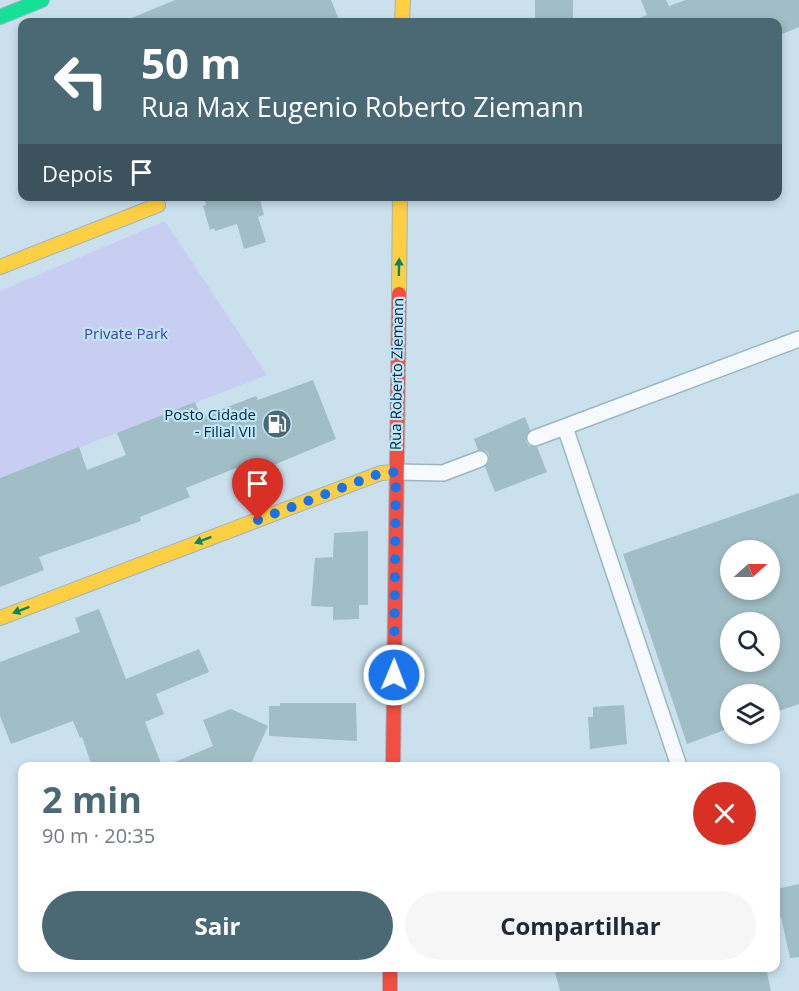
<!DOCTYPE html>
<html lang="pt">
<head>
<meta charset="utf-8">
<style>
	:root { --surface:#fff; --page:#f6f6f7; --text:#1f2937; --muted:#747a83; --accent:#4b6875 }
	body { margin:0; font-family:"Open Sans",sans-serif; background:var(--page); color:var(--text); height:100vh; display:flex; flex-direction:column; font-size:22px; white-space:nowrap }
	* { box-sizing:border-box; margin:0 }
	p { font-size:20px; color:var(--muted) }
	.icon { flex:none; width:33px; height:33px; fill:none; stroke:currentColor; stroke-width:2; stroke-linecap:round; stroke-linejoin:round }
	.map { position:relative; flex:1; overflow:hidden }
	.drawer { position:absolute; left:18px; top:762px; width:762px; height:210px; display:flex; flex-direction:column; background:var(--surface); border-radius:12px; box-shadow:0 3px 9px #0003 }
	.drawer>* { flex:none }
	.top-card { position:absolute; left:18px; top:18px; width:764px; height:183px; border-radius:12px; box-shadow:0 3px 9px #0003; background:#4b6875; color:#fff; overflow:hidden }
	.needle { width:39px; rotate:69deg }
	.controls { position:absolute; left:720px; top:540px; display:grid; gap:12px }
	.controls a { display:grid; place-items:center; width:60px; height:60px; border-radius:50%; background:var(--surface); box-shadow:0 3px 9px #0003; font-size:30px }
	.pin { position:absolute; display:grid; place-items:center; width:51px; height:51px; color:#fff; margin:-62px -26px; border-radius:50% 50% 50% 0; rotate:-45deg; box-shadow:0 0 6px #0007 }
	.pin .icon { rotate:45deg }
	.me { position:absolute; width:66px; margin:-33px; rotate:1deg; stroke-linejoin:round; filter:drop-shadow(0 0 4px #0008) }
	.turn { display:flex; align-items:center; gap:21px; height:126px; padding:0 24px; font-size:27px }
	.turn .icon { width:78px; height:78px; stroke-width:2.5 }
	.turn b { display:block; font-size:42px; line-height:51px }
	.then { display:flex; align-items:center; height:57px; padding:0 24px; background:#0003; gap:12px; font-size:22px }
	.round { display:grid; place-items:center; flex:none; width:63px; height:63px; border-radius:32px; background:var(--page) }
	.headline { display:flex; align-items:center; justify-content:space-between; height:102px; padding:0 24px }
	h1 { font-size:36px; font-weight:700; line-height:45px; color:var(--accent) }
	.primary-button { display:flex; gap:12px; margin-top:auto; padding:12px 24px }
	.primary-button a { flex:1; height:69px; border-radius:36px; background:var(--accent); color:#fff; font-size:24px; font-weight:700; line-height:69px; text-align:center }
	.primary-button a+a { background:var(--page); color:var(--text) }
	.map>svg:first-child { display:block }
	.green { fill:#c7cef2 }
	.building { fill:#a1bdc5; fill-rule:evenodd }
	.lines { fill:none; stroke-linecap:round; stroke-linejoin:round }
	.lane-casing { stroke:#9cb5c1; stroke-width:18 }
	.fast-casing { stroke:#9cb5c1; stroke-width:16 }
	.slow-casing { stroke:#9cb5c1; stroke-width:16 }
	.jam-casing { stroke:#9cb5c1; stroke-width:16 }
	.lane { stroke:#f7fafc; stroke-width:15 }
	.fast { stroke:#16e098; stroke-width:14 }
	.slow { stroke:#ffcf43; stroke-width:14 }
	.jam { stroke:#f24e42; stroke-width:14 }
	.oneway { fill:#0e8466 }
	.route { stroke:#1a73e8; stroke-width:10; stroke-dasharray:0 18 }
	.labels { text-anchor:middle; stroke-width:4.5; stroke-linejoin:round; paint-order:stroke }
	.park-label { font-size:15px; fill:#513a9a; stroke:#bbe6fc }
	.street-label { font-size:15px; fill:#062734; stroke:#bbe6fc }
	.poi-label { font-size:15px; fill:#062734; stroke:#bbe6fc; text-anchor:end }
</style>
</head>
<body>
<div class="map">
<svg width="799" height="991" viewBox="0 0 799 991">
	<rect width="100%" height="100%" fill="#cae1ed"/>
	<path class="green" d="M 165,221 L 267,375 L 0,478 L 0,291 Z"/>
	<path class="building" d="M 175,0 L 331,0 L 340,22 L 122,22 Z
		M 535,0 L 573,0 L 573,22 L 535,22 Z
		M 641,0 L 666,0 L 669,6 L 686,0 L 799,0 L 799,27 L 777,36 L 777,22 L 632,22 L 632,21 L 647,15 Z
		M 204,196 L 259,196 L 264,215 L 258,217 L 266,242 L 244,249 L 237,224 L 215,231 L 214,228 L 210,230 L 203,206 L 206,205 Z
		M 313,380 L 336,439 L 245,477 L 241,466 L 186,488 L 190,497 L 140,517 L 141,521 L 39,557 L 44,570 L 0,587 L 0,478 L 79,447 L 87,470 L 126,455 L 117,433 L 195,402 L 201,417 L 256,396 L 258,400 Z
		M 525,417 L 530,430 L 526,436 L 526,442 L 529,446 L 537,447 L 547,472 L 495,492 L 485,467 L 489,461 L 489,455 L 486,451 L 478,450 L 474,439 Z
		M 799,493 L 799,704 L 770,714 L 770,694 L 730,694 L 730,728 L 687,744 L 623,554 ZM 730,550 L 770,550 L 770,590 L 730,590 ZM 730,622 L 770,622 L 770,662 L 730,662 Z
		M 368,531 L 368,605 L 359,605 L 359,619 L 333,620 L 333,607 L 311,606 L 315,558 L 333,557 L 334,533 Z
		M 99,609 L 126,679 L 199,649 L 209,672 L 156,694 L 164,714 L 145,722 L 162,766 L 92,766 L 82,737 L 80,738 L 73,721 L 11,744 L 0,716 L 0,662 L 80,632 L 75,618 Z
		M 280,703 L 356,703 L 357,741 L 269,736 L 269,706 L 280,706 Z
		M 624,705 L 627,744 L 590,749 L 588,717 L 593,717 L 593,707 Z
		M 231,709 L 268,726 L 250,766 L 165,766 L 213,746 L 203,720 Z
		M 799,884 L 799,957 L 790,958 L 781,917 L 776,918 L 776,889 Z
		M 554,968 L 766,968 L 771,991 L 560,991 Z"/>
	<g class="lines">
		<g class="lane-casing">
			<path id="lane" d="M 565,427 L 679,766
				M 535,438 L 799,339
				M 396,472 L 443,473 L 480,459"/>
		</g>
		<g class="fast-casing">
			<path id="fast" d="M 0,17 L 42,0"/>
		</g>
		<g class="slow-casing">
			<path id="slow" d="M 402,22 L 403,0
				M 0,267 L 158,205
				M 399,294 L 400,196
				M 0,618 L 381,473 L 396,472"/>
		</g>
		<g class="jam-casing">
			<path id="jam" d="M 393,766 L 399,294
				M 390,968 L 390,991"/>
		</g>
		<use href="#lane" class="lane"/>
		<use href="#fast" class="fast"/>
		<use href="#slow" class="slow"/>
		<use href="#jam" class="jam"/>
	</g>
	<defs><path id="oneway-solid" d="M-6-.8H1V-3.2L6.5 0L1 3.2V.8H-6Z" transform="scale(1.5)"/></defs>
	<g class="oneway">
		<use href="#oneway-solid" transform="translate(399 267) rotate(-89)"/>
		<use href="#oneway-solid" transform="translate(203 540) rotate(159)"/>
		<use href="#oneway-solid" transform="translate(21 610) rotate(159)"/>
	</g>
	<g class="lines">
		<path class="route" d="M 258,520 L 365,479 L 381,473 L 396,472 L 394,675"/>
	</g>
	<defs>
		<g id="fuel-disc" transform="scale(1.5)"><circle r="9.5" fill="#4b6875" stroke="#bbe6fc"/><path d="M-5.5-6h7V0h2V4h1.3V-2.5L3-4.5l.8-.8L6-3V5H2.5V1h-1V6h-7ZM-4.2-4.7v3.2H.2V-4.7Z" fill="#fff"/></g>
	</defs>
	<g fill-rule="evenodd">
		<use href="#fuel-disc" x="277" y="424"/>
	</g>
	<g class="labels">
		<g class="park-label">
			<text x="126" y="339">Private Park</text>
		</g>
		<g class="street-label">
			<text transform="translate(397 374) rotate(-89)" y="5">Rua Roberto Ziemann</text>
		</g>
		<g class="poi-label">
			<text x="256" y="420">Posto Cidade<tspan x="256" dy="17">- Filial VII</tspan></text>
		</g>
	</g>
</svg>
<div class="controls">
<a><svg class="needle" viewBox="-14 -14 28 28"><path d="M0-13l5 13h-10z" fill="#e53935"/><path d="M0 13l5-13h-10z" fill="#747a83"/></svg></a>
<a><svg class="icon" aria-label="search" viewBox="0 0 24 24"><circle cx="10" cy="10" r="6"/><path d="M15 15l6 6"/></svg></a>
<a><svg class="icon" aria-label="layers" viewBox="0 0 24 24"><path d="M12 4l9 5-9 5-9-5zM3 14l9 5 9-5"/></svg></a>
</div>
<div class="pin" style="left:258px;top:520px;background:#d93025"><svg class="icon" aria-label="arrive" viewBox="0 0 24 24"><path d="M6 21V4h12l-3 4 3 4H6"/></svg></div>
<svg class="me" style="left:394px;top:675px" viewBox="-20 -20 40 40"><circle r="17" fill="#1a73e8" stroke="#fff" stroke-width="3"/><path d="M0-11L8 9 0 5-8 9z" fill="#fff"/></svg>
<div class="top-card">
<div class="turn"><svg class="icon" aria-label="left" viewBox="0 0 24 24"><path d="M17 20v-9H6M10 6l-5 5 5 5"/></svg><div><b>50 m</b>Rua Max Eugenio Roberto Ziemann</div></div>
<div class="then">Depois<svg class="icon" aria-label="arrive" viewBox="0 0 24 24"><path d="M6 21V4h12l-3 4 3 4H6"/></svg></div>
</div>
<section class="drawer">
<div class="headline"><div><h1>2 min</h1><p>90 m · 20:35</p></div><a class="round" style="background:#d93025;color:#fff"><svg class="icon" aria-label="close" viewBox="0 0 24 24"><path d="M6 6l12 12M18 6L6 18"/></svg></a></div>
<div class="primary-button"><a>Sair</a><a>Compartilhar</a></div>
</section>
</div>
</body>
</html>
